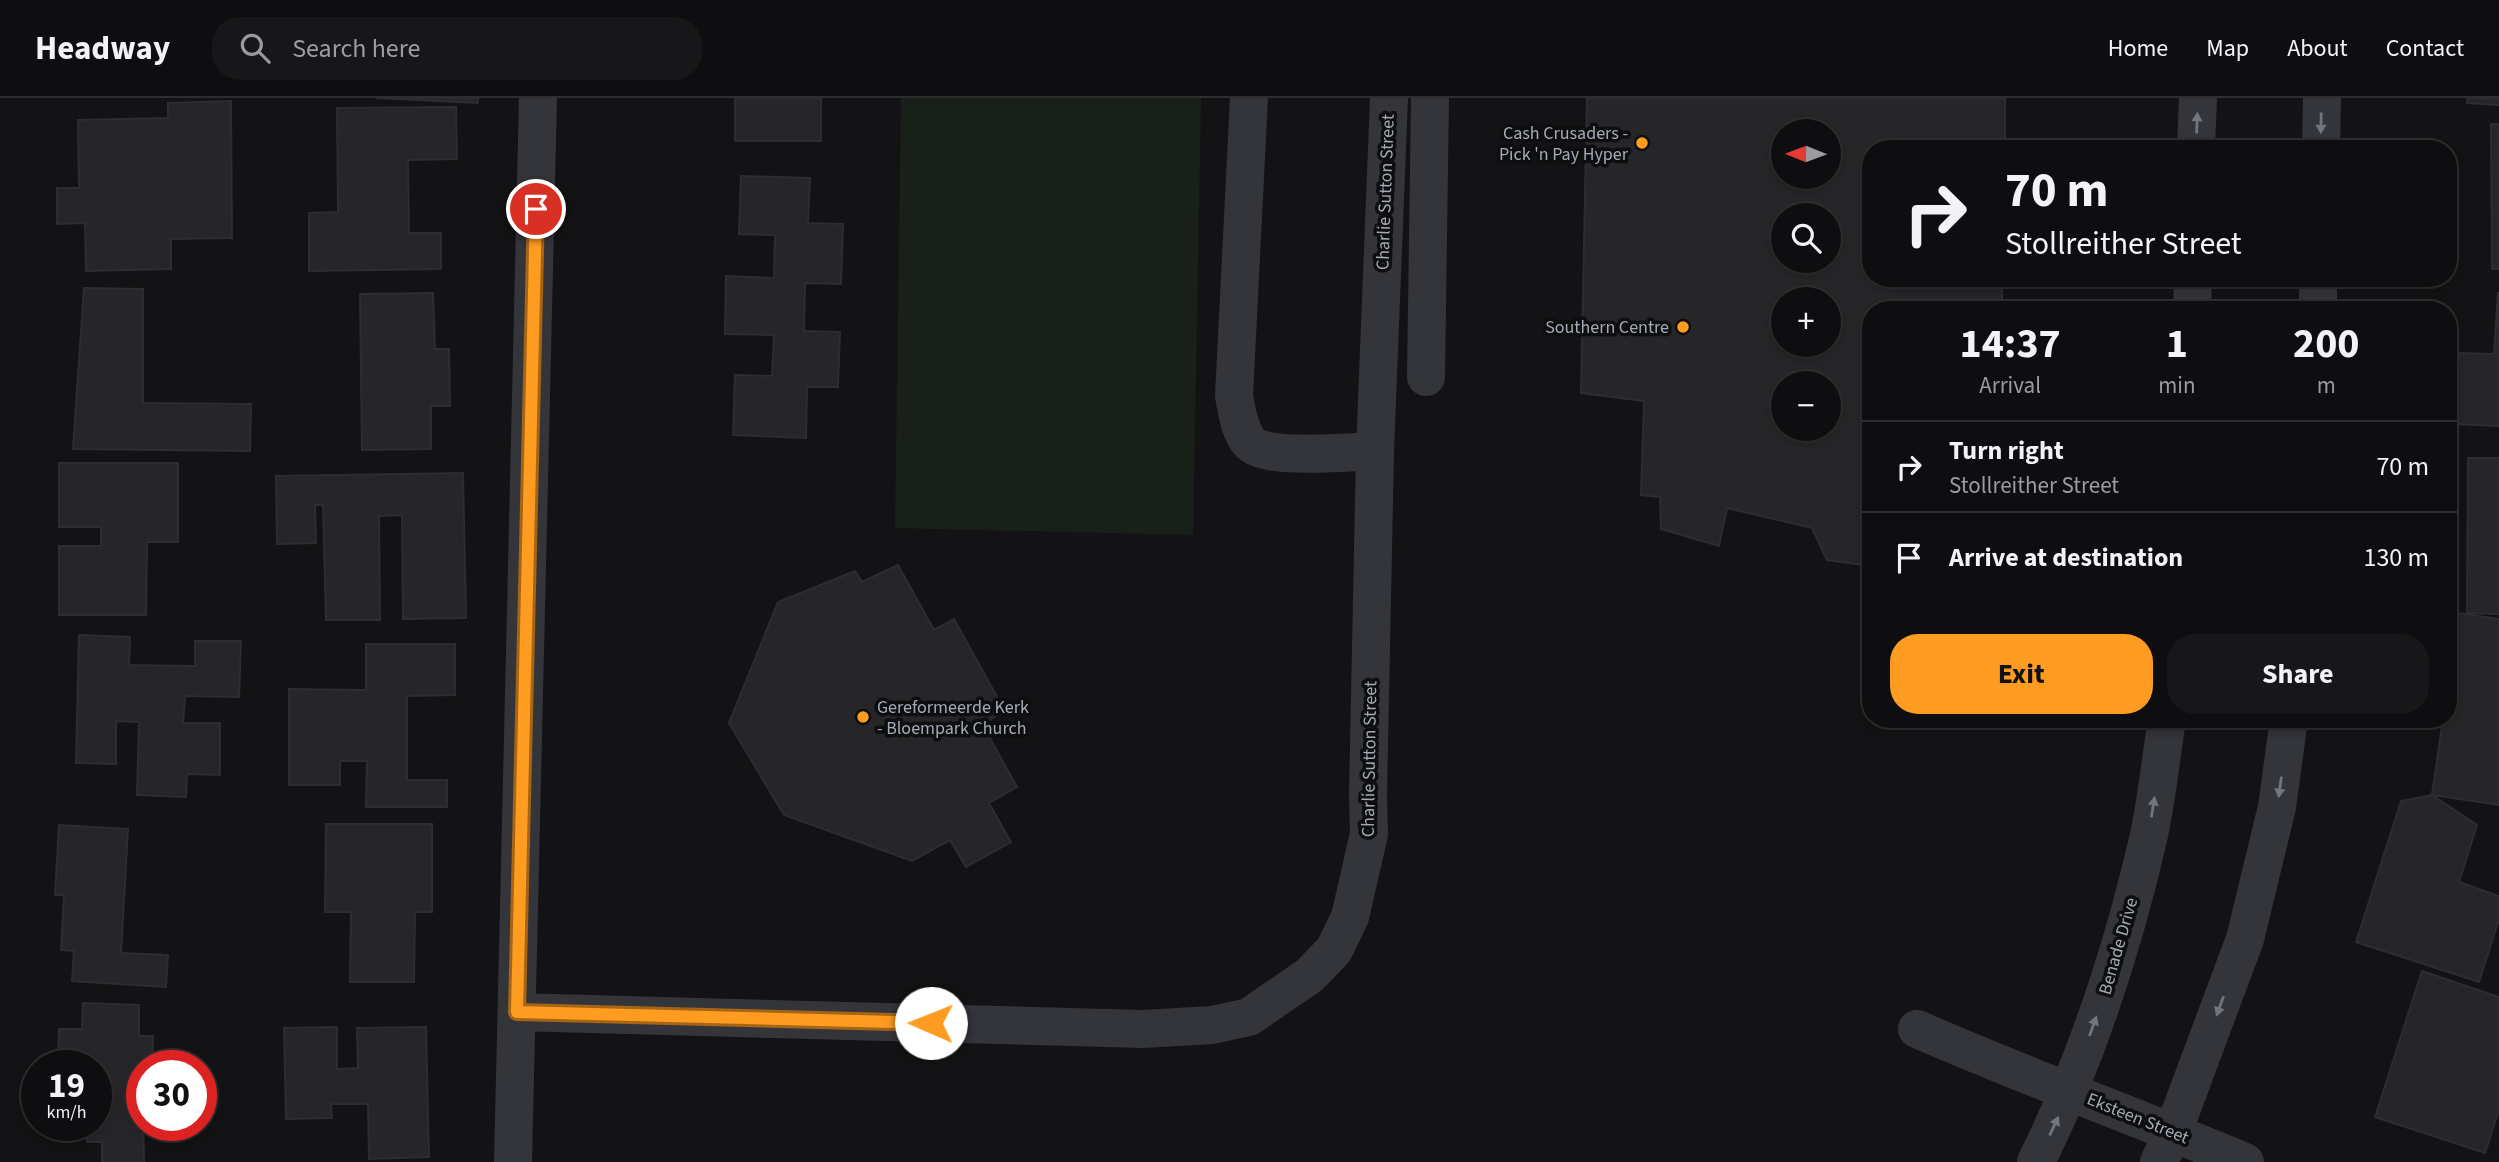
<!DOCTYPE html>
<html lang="en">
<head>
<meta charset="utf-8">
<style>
	:root { --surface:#0e0e10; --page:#171719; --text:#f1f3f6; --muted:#9b9c9f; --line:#2e2e30; --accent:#fe9b21 }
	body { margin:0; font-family:"Source Sans 3",sans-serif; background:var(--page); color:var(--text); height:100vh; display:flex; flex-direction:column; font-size:26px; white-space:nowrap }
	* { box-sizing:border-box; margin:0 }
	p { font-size:23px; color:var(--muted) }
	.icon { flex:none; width:38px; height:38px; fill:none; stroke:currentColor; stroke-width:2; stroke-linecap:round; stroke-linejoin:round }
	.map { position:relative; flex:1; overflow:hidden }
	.side { position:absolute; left:1862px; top:203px; width:595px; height:427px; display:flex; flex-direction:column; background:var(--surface); border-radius:28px; box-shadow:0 4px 10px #0003,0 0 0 2px var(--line) }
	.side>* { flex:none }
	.top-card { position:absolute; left:1862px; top:42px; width:595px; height:147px; border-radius:28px; box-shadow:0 4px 10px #0003,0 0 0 2px var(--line); background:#0e0e10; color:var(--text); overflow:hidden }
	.needle { width:46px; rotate:271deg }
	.fabs { position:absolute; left:1771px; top:21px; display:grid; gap:14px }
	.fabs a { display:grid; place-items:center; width:70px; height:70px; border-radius:50%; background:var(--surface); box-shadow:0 4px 10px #0003,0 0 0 2px var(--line); font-size:35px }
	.speed { position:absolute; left:21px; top:952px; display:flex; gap:14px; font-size:35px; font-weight:700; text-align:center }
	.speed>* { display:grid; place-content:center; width:91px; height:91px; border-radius:50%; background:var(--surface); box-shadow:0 4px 10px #0003,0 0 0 2px var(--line); line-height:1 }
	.speed small { font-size:18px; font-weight:400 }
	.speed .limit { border:10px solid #d22; background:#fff; color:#111 }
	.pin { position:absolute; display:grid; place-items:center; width:60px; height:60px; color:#fff; margin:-30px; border:4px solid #fff; border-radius:50%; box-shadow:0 2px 7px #0007 }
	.me { position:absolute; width:77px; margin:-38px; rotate:271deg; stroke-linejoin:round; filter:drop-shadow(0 0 5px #0008) }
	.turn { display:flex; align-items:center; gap:24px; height:147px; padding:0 28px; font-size:32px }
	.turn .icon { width:91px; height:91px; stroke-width:2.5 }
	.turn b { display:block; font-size:49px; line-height:60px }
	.eta { display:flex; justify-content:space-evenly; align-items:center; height:119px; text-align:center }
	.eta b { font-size:42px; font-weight:700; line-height:49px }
	.primary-button { display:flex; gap:14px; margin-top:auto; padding:14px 28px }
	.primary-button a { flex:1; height:80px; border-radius:28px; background:var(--accent); color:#111; font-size:28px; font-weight:700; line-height:80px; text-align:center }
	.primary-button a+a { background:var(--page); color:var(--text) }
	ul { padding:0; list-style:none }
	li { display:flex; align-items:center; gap:21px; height:91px; padding:0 28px; border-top:2px solid var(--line) }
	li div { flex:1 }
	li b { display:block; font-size:26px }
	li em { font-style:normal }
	header { display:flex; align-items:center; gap:42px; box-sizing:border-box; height:98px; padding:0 35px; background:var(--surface); border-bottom:2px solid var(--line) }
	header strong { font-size:33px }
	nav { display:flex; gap:38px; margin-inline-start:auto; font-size:24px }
	.search { width:490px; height:63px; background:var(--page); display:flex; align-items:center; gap:18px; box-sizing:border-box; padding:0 24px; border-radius:28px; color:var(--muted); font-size:26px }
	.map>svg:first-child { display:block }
	.green { fill:#192019 }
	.building { fill:#262629; stroke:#2d2d31; stroke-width:2; fill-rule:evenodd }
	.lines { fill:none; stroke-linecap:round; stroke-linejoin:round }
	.minor { stroke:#34353a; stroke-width:38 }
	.oneway { fill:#71767e }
	.route-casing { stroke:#a56515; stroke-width:18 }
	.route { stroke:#fe9b21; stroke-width:12 }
	.poi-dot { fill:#fe9b21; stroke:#0e0e10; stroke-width:2.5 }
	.labels { text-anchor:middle; stroke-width:7; stroke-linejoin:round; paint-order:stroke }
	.poi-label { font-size:18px; fill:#a3abb6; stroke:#0e0e10; text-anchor:end }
	.street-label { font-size:18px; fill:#a3abb6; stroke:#0e0e10 }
</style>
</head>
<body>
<header>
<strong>Headway</strong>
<div class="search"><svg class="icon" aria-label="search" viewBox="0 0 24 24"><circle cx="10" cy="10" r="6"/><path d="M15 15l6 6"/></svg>Search here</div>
<nav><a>Home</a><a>Map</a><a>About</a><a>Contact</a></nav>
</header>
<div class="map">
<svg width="2499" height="1064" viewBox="0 0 2499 1064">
	<rect width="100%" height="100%" fill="#131315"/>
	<path class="green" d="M 901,0 L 1201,0 L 1193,437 L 895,430 Z"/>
	<path class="building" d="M 376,0 L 478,0 L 478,5 Z
		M 735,0 L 821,0 L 821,43 L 735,43 Z
		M 1587,0 L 2005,0 L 2005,51 L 1871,51 L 1871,180 L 2002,180 L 2002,212 L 1871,212 L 1871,468 L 1827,462 L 1812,430 L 1727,410 L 1719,448 L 1661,431 L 1660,399 L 1641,397 L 1644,303 L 1581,295 ZM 1783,33 L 1829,33 L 1829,79 L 1783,79 ZM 1783,117 L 1829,117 L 1829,163 L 1783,163 ZM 1783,201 L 1829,201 L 1829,247 L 1783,247 ZM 1783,285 L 1829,285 L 1829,331 L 1783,331 Z
		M 2467,0 L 2499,0 L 2499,7 L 2467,5 Z
		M 231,3 L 232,140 L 171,141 L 171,171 L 86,173 L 85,125 L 57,126 L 57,90 L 79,90 L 78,22 L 168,20 L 168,5 Z
		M 456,9 L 457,61 L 408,62 L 409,135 L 441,135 L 441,171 L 309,173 L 309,115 L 338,114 L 337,10 Z
		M 2491,26 L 2499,26 L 2499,171 L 2492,171 Z
		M 741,78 L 810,80 L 808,125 L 843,126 L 841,186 L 805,185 L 804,233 L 840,234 L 838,289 L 807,289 L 806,340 L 733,337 L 735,277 L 772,278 L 774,237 L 725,236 L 726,178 L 774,180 L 775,137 L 739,136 Z
		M 84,190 L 143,191 L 143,305 L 251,306 L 250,353 L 73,351 Z
		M 2498,194 L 2499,328 L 2455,326 L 2459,255 L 2494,256 Z
		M 433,195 L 435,251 L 449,251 L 450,308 L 431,308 L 431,351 L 362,352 L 360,196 Z
		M 2468,360 L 2499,360 L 2499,516 L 2467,515 Z
		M 59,365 L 178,365 L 178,444 L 147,444 L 146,517 L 59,517 L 59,448 L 101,448 L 101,429 L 59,429 Z
		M 463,375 L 466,520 L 403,521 L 402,417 L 379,418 L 380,522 L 326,522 L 323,407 L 315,407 L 316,445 L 277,446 L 276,378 Z
		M 898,467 L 934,532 L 954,521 L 1005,613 L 982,626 L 1017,689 L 989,705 L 1011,744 L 966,769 L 950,742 L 912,763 L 784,717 L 729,625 L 778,504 L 855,473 L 862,484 Z
		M 2458,515 L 2499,521 L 2499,707 L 2432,697 L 2443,621 L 2448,621 L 2448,585 Z
		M 79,537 L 130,539 L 129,567 L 195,568 L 195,543 L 241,543 L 239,599 L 185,598 L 183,625 L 220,625 L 220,677 L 187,676 L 186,699 L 137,697 L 139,624 L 116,623 L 116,666 L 76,665 Z
		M 366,546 L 455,546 L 455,597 L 407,598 L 407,682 L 447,682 L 447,709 L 366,709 L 367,663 L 340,663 L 340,687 L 289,687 L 289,591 L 366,592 Z
		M 2432,697 L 2477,727 L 2459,784 L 2499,798 L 2499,821 L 2479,884 L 2356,844 L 2401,703 Z
		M 326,726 L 432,726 L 432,814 L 415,814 L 414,884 L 350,884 L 351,814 L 325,814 Z
		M 59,727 L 128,731 L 121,855 L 168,857 L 166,889 L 72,883 L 74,853 L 61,852 L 64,797 L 55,797 Z
		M 2422,873 L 2499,899 L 2499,1012 L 2485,1055 L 2375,1019 Z
		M 83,905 L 139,907 L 139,938 L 153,938 L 152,964 L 144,964 L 144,968 L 142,968 L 144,1064 L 102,1064 L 102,1044 L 87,1044 L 87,1027 L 96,1027 L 96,968 L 58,968 L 59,931 L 82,931 Z
		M 337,929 L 337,971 L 358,970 L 357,930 L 426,929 L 429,1059 L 369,1061 L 368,1006 L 331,1006 L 332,1020 L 286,1021 L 284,930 Z
		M 201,987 L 212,987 L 211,1020 L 201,1020 Z"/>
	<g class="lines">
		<path class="minor" d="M 1249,0 L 1234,298 C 1237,313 1239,333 1250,345 C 1265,362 1350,354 1375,353
			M 2196,51 L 2198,0
			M 2321,51 L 2322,0
			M 2192,212 L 2193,180
			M 2318,212 L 2318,180
			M 1426,279 L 1430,0
			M 517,914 L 1143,931 L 1212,927 L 1249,919 L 1310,877 L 1334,852 L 1350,819 L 1369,736 L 1368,697 L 1375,353 L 1389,0
			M 1917,931 C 2025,978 2136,1019 2245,1064
			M 513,1064 L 538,0
			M 2036,1064 C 2087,961 2123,850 2149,737 C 2157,699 2161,660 2167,621
			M 2159,1064 L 2173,1034 L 2245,841 L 2277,709 L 2289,621"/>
	</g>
	<defs><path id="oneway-solid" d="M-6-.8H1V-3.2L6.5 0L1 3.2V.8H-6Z" transform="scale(1.75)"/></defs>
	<g class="oneway">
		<use href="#oneway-solid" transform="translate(2197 25) rotate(-88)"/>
		<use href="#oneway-solid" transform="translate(2321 25) rotate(91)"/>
		<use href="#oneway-solid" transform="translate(2280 689) rotate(98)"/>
		<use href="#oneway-solid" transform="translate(2153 709) rotate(-81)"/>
		<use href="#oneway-solid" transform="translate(2220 908) rotate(110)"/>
		<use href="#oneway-solid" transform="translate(2093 928) rotate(-70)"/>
		<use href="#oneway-solid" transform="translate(2054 1028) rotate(-65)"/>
	</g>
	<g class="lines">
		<g class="route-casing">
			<path id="route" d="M 536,111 L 517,914 L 931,925"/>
		</g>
		<use href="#route" class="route"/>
	</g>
	<g class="poi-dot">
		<circle cx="1642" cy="45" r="7"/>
		<circle cx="1683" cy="229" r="7"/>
		<circle cx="863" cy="619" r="7"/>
	</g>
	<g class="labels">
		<g class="poi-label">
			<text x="1628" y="41">Cash Crusaders -<tspan x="1628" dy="21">Pick 'n Pay Hyper</tspan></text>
			<text x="1669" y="235">Southern Centre</text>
			<text x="877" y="615" text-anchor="start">Gereformeerde Kerk<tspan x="877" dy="21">- Bloempark Church</tspan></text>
		</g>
		<g class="street-label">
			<text transform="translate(1385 94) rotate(-88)" y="6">Charlie Sutton Street</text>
			<text transform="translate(1369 661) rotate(-89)" y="6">Charlie Sutton Street</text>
			<text transform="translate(2118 848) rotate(-74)" y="6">Benade Drive</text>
			<text transform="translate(2138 1020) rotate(22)" y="6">Eksteen Street</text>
		</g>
	</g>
</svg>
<div class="fabs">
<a><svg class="needle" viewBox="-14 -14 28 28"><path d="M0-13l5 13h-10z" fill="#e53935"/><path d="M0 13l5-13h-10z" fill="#9b9c9f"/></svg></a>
<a><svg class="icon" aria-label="search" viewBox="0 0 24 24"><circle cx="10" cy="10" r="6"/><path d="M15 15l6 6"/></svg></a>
<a>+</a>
<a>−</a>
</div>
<div class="speed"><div>19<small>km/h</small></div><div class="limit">30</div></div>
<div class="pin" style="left:536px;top:111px;background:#d93025"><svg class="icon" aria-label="arrive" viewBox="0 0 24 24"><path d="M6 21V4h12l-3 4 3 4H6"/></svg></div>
<svg class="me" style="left:931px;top:925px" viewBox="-20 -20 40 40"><circle r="19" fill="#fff"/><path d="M0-13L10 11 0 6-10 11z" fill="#fe9b21"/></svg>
<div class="top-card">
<div class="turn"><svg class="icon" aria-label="right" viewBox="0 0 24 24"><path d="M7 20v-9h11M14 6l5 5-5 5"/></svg><div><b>70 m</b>Stollreither Street</div></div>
</div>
<section class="side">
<div class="eta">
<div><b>14:37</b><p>Arrival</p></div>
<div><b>1</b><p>min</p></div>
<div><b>200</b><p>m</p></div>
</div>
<ul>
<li><svg class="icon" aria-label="right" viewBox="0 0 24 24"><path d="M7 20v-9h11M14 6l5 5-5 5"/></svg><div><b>Turn right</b><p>Stollreither Street</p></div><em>70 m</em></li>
<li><svg class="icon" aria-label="arrive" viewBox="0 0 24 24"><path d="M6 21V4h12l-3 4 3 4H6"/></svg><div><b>Arrive at destination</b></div><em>130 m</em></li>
</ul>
<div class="primary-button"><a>Exit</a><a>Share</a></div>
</section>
</div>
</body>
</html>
